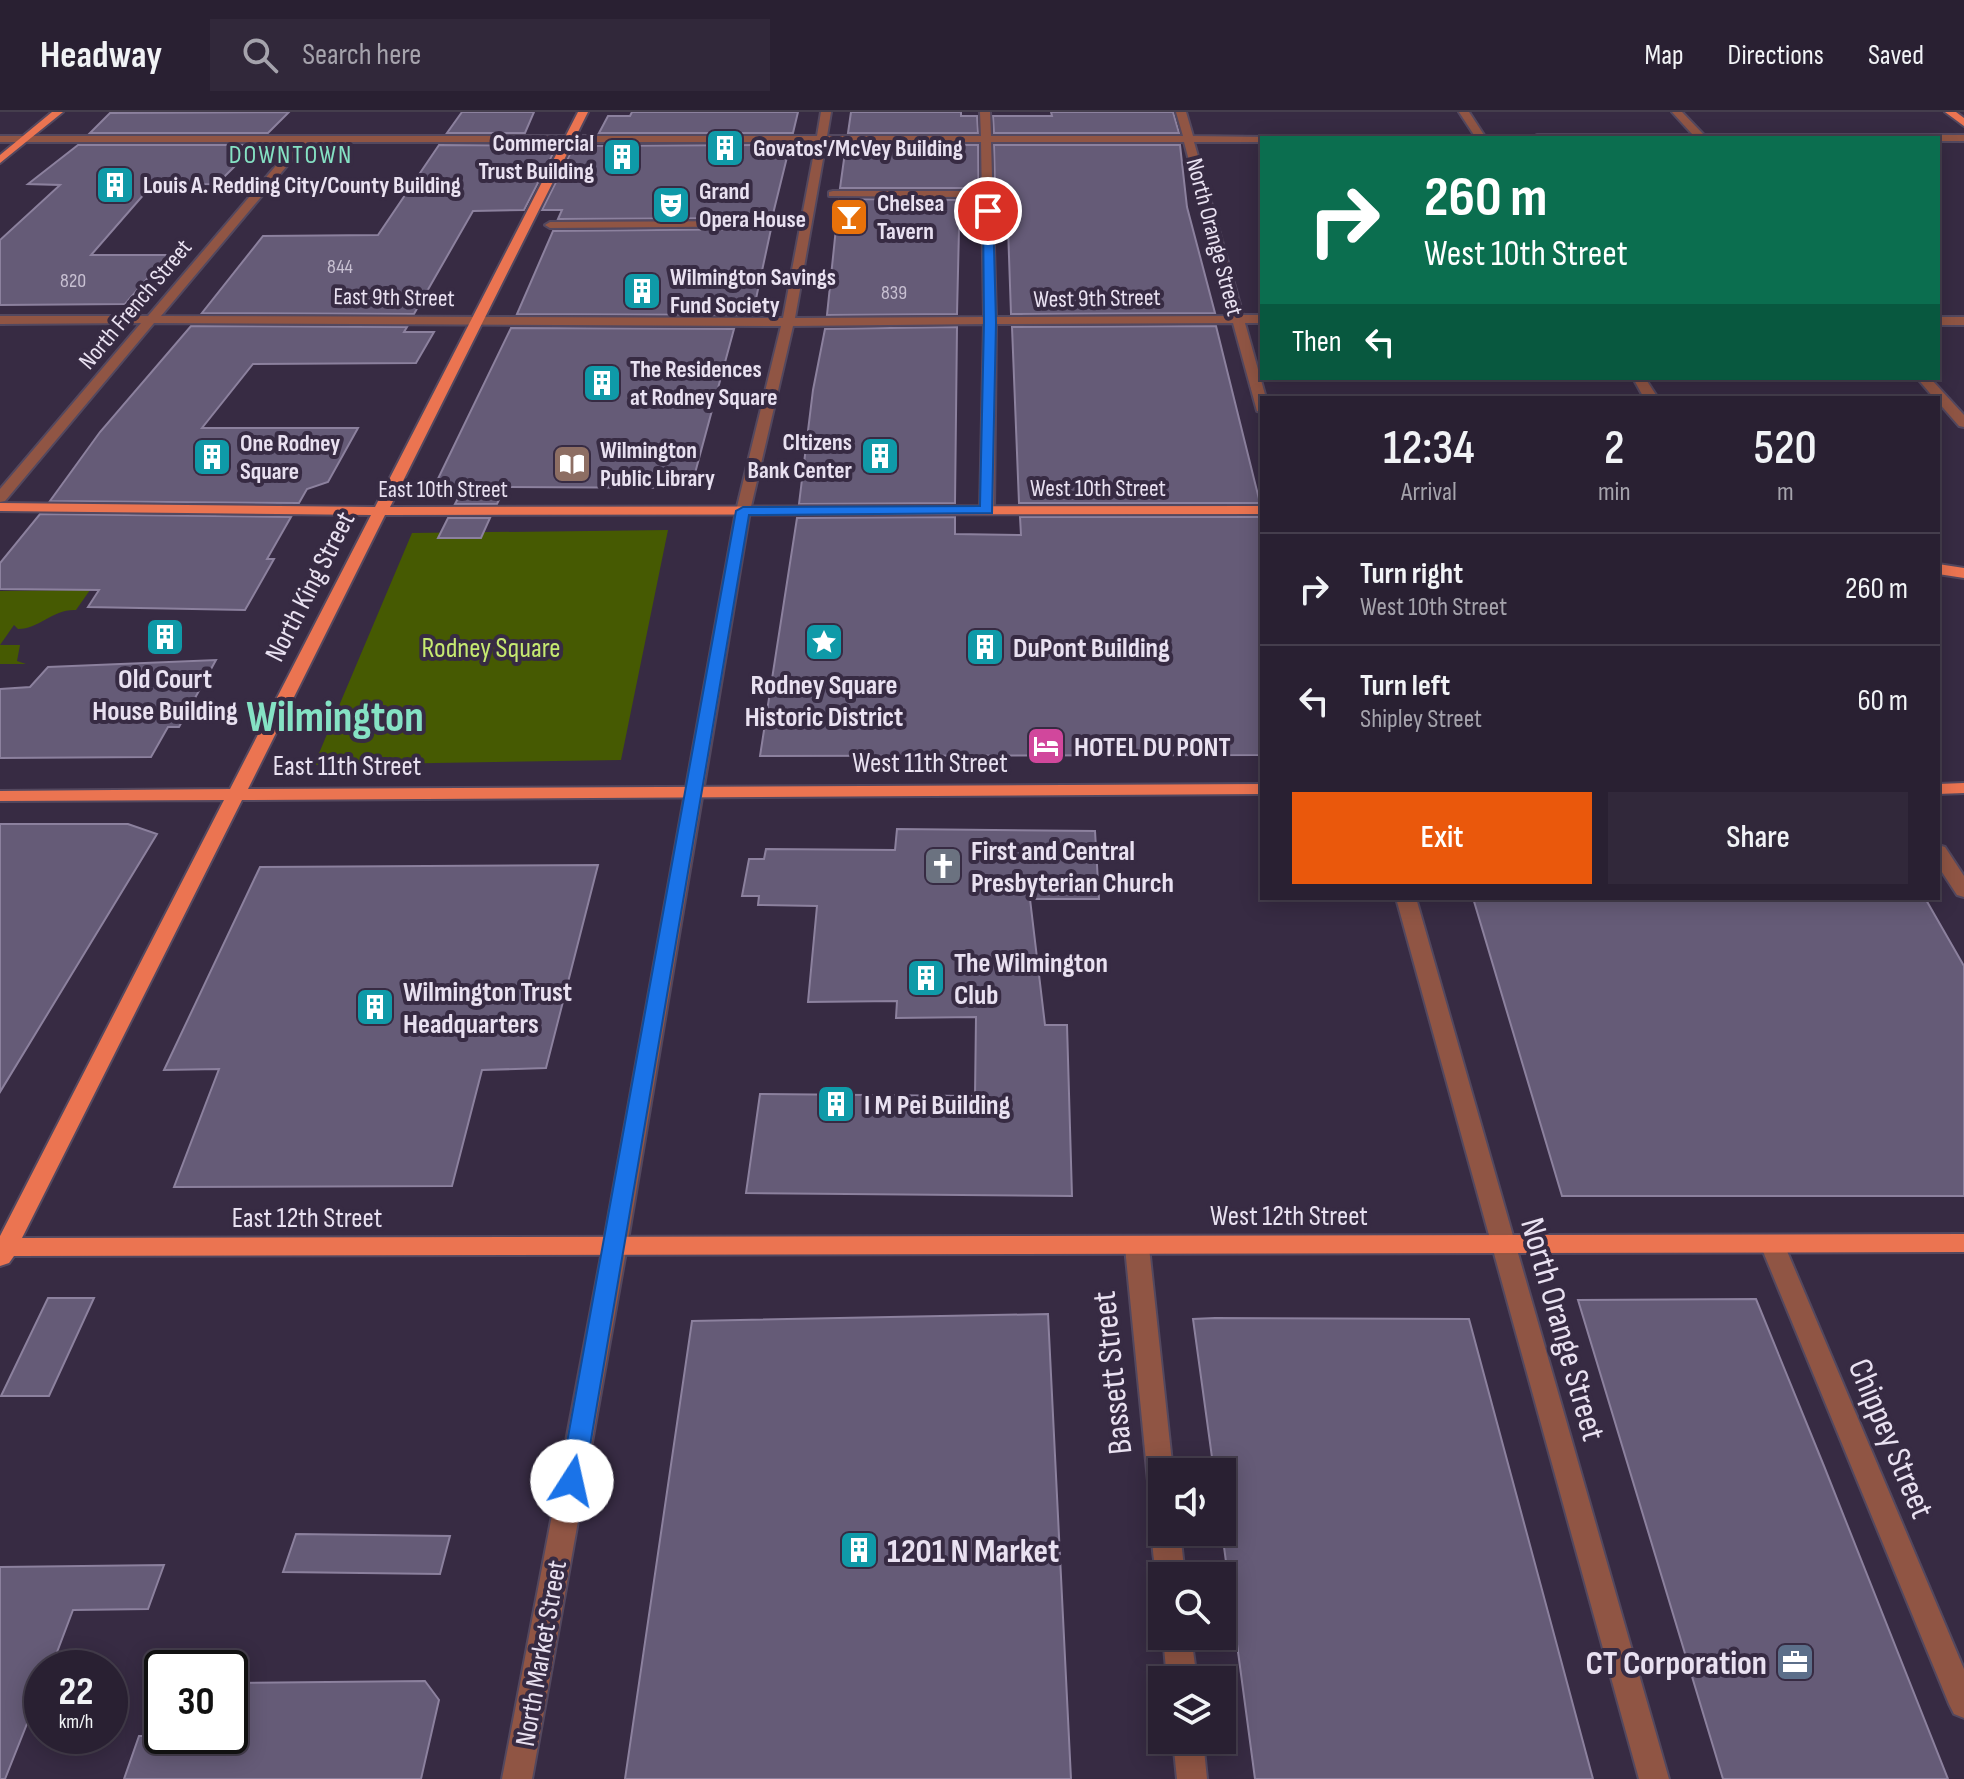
<!DOCTYPE html>
<html lang="en">
<head>
<meta charset="utf-8">
<style>
	:root { --surface:#292032; --page:#31283a; --text:#f1f3f6; --muted:#a5a3ac; --line:#453e4d; --accent:#ea580c }
	body { margin:0; font-family:"Sofia Sans Condensed",sans-serif; background:var(--page); color:var(--text); height:100vh; display:flex; flex-direction:column; font-size:30px; white-space:nowrap }
	* { box-sizing:border-box; margin:0 }
	p { font-size:26px; color:var(--muted) }
	.icon { flex:none; width:44px; height:44px; fill:none; stroke:currentColor; stroke-width:2; stroke-linecap:round; stroke-linejoin:round }
	.map { position:relative; flex:1; overflow:hidden }
	.panel { position:absolute; left:1260px; top:284px; width:680px; height:504px; display:flex; flex-direction:column; background:var(--surface); border-radius:0px; box-shadow:0 4px 20px #0003,0 0 0 2px var(--line) }
	.panel>* { flex:none }
	.guide { position:absolute; left:1260px; top:24px; width:680px; height:244px; border-radius:0px; box-shadow:0 4px 20px #0003,0 0 0 2px var(--line); background:#0b6e4f; color:#fff; overflow:hidden }
	.buttons { position:absolute; left:1148px; top:1346px; display:grid; gap:16px }
	.buttons a { display:grid; place-items:center; width:88px; height:88px; border-radius:0px; background:var(--surface); box-shadow:0 4px 20px #0003,0 0 0 2px var(--line); font-size:40px }
	.speed { position:absolute; left:24px; top:1538px; display:flex; gap:16px; font-size:40px; font-weight:700; text-align:center }
	.speed>* { display:grid; place-content:center; width:104px; height:104px; border-radius:50%; background:var(--surface); box-shadow:0 4px 20px #0003,0 0 0 2px var(--line); line-height:1 }
	.speed small { font-size:20px; font-weight:400 }
	.speed .limit { border:4px solid #111; border-radius:12px; background:#fff; color:#111 }
	.pin { position:absolute; display:grid; place-items:center; width:68px; height:68px; color:#fff; margin:-34px; border:4px solid #fff; border-radius:50%; box-shadow:0 2px 8px #0007 }
	.me { position:absolute; width:88px; margin:-44px; rotate:10deg; stroke-linejoin:round; filter:drop-shadow(0 0 6px #0008) }
	.turn { display:flex; align-items:center; gap:28px; height:168px; padding:0 32px; font-size:36px }
	.turn .icon { width:104px; height:104px; stroke-width:2.5 }
	.turn b { display:block; font-size:56px; line-height:68px }
	.then { display:flex; align-items:center; height:76px; padding:0 32px; background:#0003; gap:16px; font-size:30px }
	.eta { display:flex; justify-content:space-evenly; align-items:center; height:136px; text-align:center }
	.eta b { font-size:48px; font-weight:600; line-height:56px }
	.cta { display:flex; gap:16px; margin-top:auto; padding:16px 32px }
	.cta a { flex:1; height:92px; border-radius:0px; background:var(--accent); color:#fff; font-size:32px; font-weight:600; line-height:92px; text-align:center }
	.cta a+a { background:var(--page); color:var(--text) }
	ul { padding:0; list-style:none }
	li { display:flex; align-items:center; gap:24px; height:112px; padding:0 32px; border-top:2px solid var(--line) }
	li div { flex:1 }
	li b { display:block; font-size:30px }
	li em { font-style:normal }
	header { display:flex; align-items:center; gap:48px; box-sizing:border-box; height:112px; padding:0 40px; background:var(--surface); border-bottom:2px solid var(--line) }
	header strong { font-size:38px }
	nav { display:flex; gap:44px; margin-inline-start:auto; font-size:28px }
	.search { width:560px; height:72px; background:var(--page); display:flex; align-items:center; gap:20px; box-sizing:border-box; padding:0 28px; border-radius:0px; color:var(--muted); font-size:30px }
	.map>svg:first-child { display:block }
	.green { fill:#465a02 }
	.building { fill:#655b77; stroke:#8c819e; stroke-width:2 }
	.lines { fill:none; stroke-linecap:round; stroke-linejoin:round }
	.minor-casing { stroke:#53485f; stroke-width:4 }
	.major-casing { stroke:#53485f; stroke-width:4 }
	.minor { fill:#905544; fill-rule:evenodd }
	.major { fill:#eb7451; fill-rule:evenodd }
	.route { fill:#1a73e8; stroke:#114b97; stroke-width:2 }
	.labels { text-anchor:middle; stroke-width:8; stroke-linejoin:round; paint-order:stroke }
	.far-number-label { font-size:20px; fill:#c8c0d2 }
	.far-poi-label { font-size:24px; font-weight:bold; fill:#e9e1f1; stroke:#372b43; text-anchor:start }
	.far-street-label { font-size:24px; fill:#e9e1f1; stroke:#372b43 }
	.far-neighbourhood-label { font-size:26px; letter-spacing:2px; fill:#85e2c4; stroke:#372b43 }
	.street-label { font-size:28px; fill:#e9e1f1; stroke:#372b43 }
	.park-label { font-size:28px; fill:#c6e971; stroke:#372b43 }
	.poi-label { font-size:28px; font-weight:bold; fill:#e9e1f1; stroke:#372b43; text-anchor:start }
	.near-street-label { font-size:34px; fill:#e9e1f1; stroke:#372b43 }
	.near-poi-label { font-size:34px; font-weight:bold; fill:#e9e1f1; stroke:#372b43; text-anchor:start }
	.town-label { font-size:44px; font-weight:bold; fill:#85e2c4; stroke:#372b43 }
</style>
</head>
<body>
<header>
<strong>Headway</strong>
<div class="search"><svg class="icon" aria-label="search" viewBox="0 0 24 24"><circle cx="10" cy="10" r="6"/><path d="M15 15l6 6"/></svg>Search here</div>
<nav><a>Map</a><a>Directions</a><a>Saved</a></nav>
</header>
<div class="map">
<svg width="1964" height="1667" viewBox="0 0 1964 1667">
	<rect width="100%" height="100%" fill="#372b43"/>
	<path class="green" d="M 668,418 L 621,648 L 314,653 L 412,421 Z
		M 90,478 L 76,498 C 52,497 40,517 18,517 L 14,513 L 0,533 L 20,533 L 17,549 L 26,552 L 0,552 L 0,479 Z"/>
	<path class="building" d="M 289,0 L 268,21 L 90,21 L 110,1 Z
		M 462,0 L 534,0 L 525,21 L 447,21 Z
		M 632,0 L 798,0 L 793,21 L 599,21 L 608,4 L 630,4 Z
		M 851,0 L 961,0 L 961,4 L 977,4 L 978,21 L 848,21 Z
		M 1051,0 L 1173,0 L 1179,21 L 994,21 L 993,4 L 1052,4 Z
		M 78,33 L 256,33 L 217,72 L 152,73 L 91,143 L 168,143 L 125,192 L 0,193 L 0,128 L 60,73 L 28,72 Z
		M 439,33 L 557,34 L 524,98 L 473,99 L 414,202 L 202,201 L 263,124 L 378,123 Z
		M 790,33 L 772,106 L 558,107 L 562,98 L 542,98 L 574,34 Z
		M 846,33 L 978,33 L 979,116 L 959,117 L 957,202 L 827,203 L 839,87 L 964,88 L 972,83 L 964,76 L 840,76 Z
		M 994,33 L 1180,33 L 1187,95 L 1215,201 L 1011,202 L 1008,116 L 996,116 Z
		M 771,117 L 754,196 L 740,196 L 738,203 L 517,202 L 553,119 Z
		M 191,214 L 407,215 L 404,220 L 434,220 L 416,251 L 253,252 L 202,316 L 358,316 L 328,370 L 307,377 L 299,391 L 50,389 L 100,320 Z
		M 1216,214 L 1260,391 L 1019,391 L 1012,215 Z
		M 957,215 L 955,391 L 799,392 L 813,278 L 825,217 Z
		M 511,216 L 734,217 L 691,376 L 505,375 L 497,392 L 455,392 L 464,375 L 434,375 Z
		M 40,402 L 291,405 L 267,447 L 274,447 L 245,498 L 88,495 L 99,478 L 0,477 L 0,451 Z
		M 955,405 L 955,422 L 1021,423 L 1020,405 L 1262,405 L 1262,643 L 760,644 L 797,406 Z
		M 448,406 L 490,406 L 481,426 L 438,426 Z
		M 216,548 L 179,615 L 168,615 L 151,645 L 0,646 L 0,577 L 30,575 L 48,555 Z
		M 0,712 L 128,712 L 157,722 L 0,980 Z
		M 897,717 L 1095,719 L 1099,787 L 1030,787 L 1045,913 L 1067,913 L 1072,1084 L 746,1081 L 760,982 L 975,984 L 976,905 L 896,906 L 897,889 L 808,890 L 817,794 L 758,793 L 759,784 L 742,784 L 749,747 L 764,747 L 766,737 L 895,738 Z
		M 598,753 L 546,956 L 482,958 L 452,1074 L 174,1075 L 219,957 L 164,958 L 260,755 Z
		M 1473,786 L 1925,786 L 1964,854 L 1964,1084 L 1562,1084 Z
		M 48,1186 L 94,1186 L 49,1284 L 1,1284 Z
		M 1756,1187 L 1824,1354 L 1948,1667 L 1723,1667 L 1578,1188 Z
		M 1048,1202 L 1071,1667 L 625,1667 L 692,1209 Z
		M 1215,1206 L 1469,1207 L 1593,1667 L 1255,1667 L 1222,1420 L 1222,1360 L 1214,1360 L 1193,1207 Z
		M 296,1422 L 450,1424 L 440,1462 L 283,1460 Z
		M 164,1453 L 148,1497 L 73,1498 L 51,1556 L 42,1556 L 42,1574 L 5,1667 L 0,1667 L 0,1455 Z
		M 425,1569 L 439,1588 L 421,1667 L 124,1667 L 139,1624 L 230,1624 L 230,1571 Z"/>
	<g class="lines">
		<g class="minor-casing">
			<path id="minor" d="M 821,0 L 831,0 L 827,24 L 981,24 L 980,0 L 990,0 L 991,24 L 1183,24 L 1176,0 L 1186,0 L 1193,24 L 1266,25 L 1262,30 L 1194,30 L 1243,203 L 1262,203 L 1262,211 L 1245,211 L 1266,286 L 1262,286 L 1262,300 L 1257,299 L 1233,211 L 996,212 L 994,398 L 987,402 L 980,398 L 984,212 L 793,214 L 750,399 L 627,1134 L 532,1667 L 502,1667 L 603,1134 L 736,399 L 781,214 L 154,211 L 5,389 L 0,390 L 0,377 L 141,211 L 0,212 L 0,204 L 148,204 L 296,30 L 0,30 L 0,24 L 817,24 ZM 307,30 L 816,30 L 783,206 L 161,204 ZM 826,30 L 981,30 L 984,205 L 795,206 ZM 991,30 L 1184,30 L 1231,204 L 996,205 Z
				M 1459,0 L 1469,0 L 1486,26 L 1476,26 Z
				M 1672,0 L 1682,0 L 1704,23 L 1964,23 L 1964,29 L 1938,29 L 1938,26 L 1532,26 L 1537,23 L 1693,23 Z
				M 833,79 L 964,79 L 969,82 L 964,85 L 829,84 L 829,80 Z
				M 783,109 L 788,112 L 787,114 L 550,116 L 545,113 L 550,110 Z
				M 1938,205 L 1964,205 L 1964,213 L 1938,213 Z
				M 1633,266 L 1645,266 L 1658,286 L 1644,286 Z
				M 1917,266 L 1930,266 L 1964,303 L 1964,315 L 1959,314 L 1938,290 L 1938,286 L 1934,286 Z
				M 1938,733 L 1945,735 L 1964,764 L 1964,785 L 1957,783 L 1938,754 Z
				M 1396,786 L 1416,786 L 1669,1667 L 1639,1667 Z
				M 1772,1123 L 1780,1126 L 1784,1132 L 1964,1557 L 1964,1606 L 1954,1602 L 1949,1592 L 1760,1132 L 1764,1126 Z
				M 1137,1126 L 1145,1129 L 1149,1135 L 1173,1360 L 1162,1360 L 1162,1390 L 1153,1387 L 1149,1379 L 1125,1135 L 1129,1129 Z
				M 1162,1410 L 1162,1420 L 1180,1420 L 1185,1464 L 1162,1464 L 1162,1473 C 1154,1459 1149,1427 1156,1412 Z
				M 1163,1524 L 1191,1524 L 1197,1568 L 1167,1568 Z
				M 1173,1628 L 1203,1628 L 1207,1667 L 1177,1667 Z"/>
		</g>
		<g class="major-casing">
			<path id="major" d="M 52,0 L 63,0 L 0,51 L 0,43 Z
				M 578,0 L 588,0 L 390,395 L 1262,394 L 1262,402 L 385,403 L 248,677 L 1262,672 L 1262,682 L 242,688 L 22,1126 L 1964,1122 L 1964,1140 L 14,1144 L 9,1151 L 0,1154 L 0,1124 L 224,688 L 0,689 L 0,679 L 230,677 L 371,403 L 0,399 L 0,391 L 375,395 Z
				M 1945,0 L 1956,0 L 1964,6 L 1964,14 Z
				M 1938,452 L 1964,456 L 1964,466 L 1938,462 Z
				M 1964,671 L 1964,681 L 1938,682 L 1938,672 Z"/>
		</g>
		<use href="#minor" class="minor"/>
		<use href="#major" class="major"/>
	</g>
	<path class="route" d="M 988,96 L 993,99 L 996,210 L 992,401 L 749,403 L 584,1369 L 580,1376 L 572,1379 L 563,1376 L 560,1369 L 736,399 L 743,395 L 980,394 L 984,210 L 983,99 Z"/>
	<defs>
		<g id="building-square" transform="scale(2)"><rect x="-9" y="-9" width="18" height="18" rx="4" fill="#0f9aa8" stroke="#372b43"/><path d="M-4-6H4V6H1V3H-1V6H-4ZM-2.5-4.3h1.7v1.8h-1.7ZM.8-4.3h1.7v1.8H.8ZM-2.5-1h1.7V.8h-1.7ZM.8-1h1.7V.8H.8Z" fill="#fff"/></g>
		<g id="theatre-square" transform="scale(2)"><rect x="-9" y="-9" width="18" height="18" rx="4" fill="#0f9aa8" stroke="#372b43"/><path d="M-5-5.5Q0-4 5-5.5V0Q5 5 0 6Q-5 5-5 0ZM-3.3-2.5H-1v1.5H-3.3ZM1-2.5H3.3v1.5H1ZM-2.8 1Q0 5.5 2.8 1Z" fill="#fff"/></g>
		<g id="bar-square" transform="scale(2)"><rect x="-9" y="-9" width="18" height="18" rx="4" fill="#e8710a" stroke="#372b43"/><path d="M-6-5H6L.8 .8V4.5H3.5V6h-7V4.5H-.8V.8Z" fill="#fff"/></g>
		<g id="library-square" transform="scale(2)"><rect x="-9" y="-9" width="18" height="18" rx="4" fill="#8d6e63" stroke="#372b43"/><path d="M-6-4Q-3-5.5-.7-3.5V5Q-3 3-6 4ZM6-4Q3-5.5 .7-3.5V5Q3 3 6 4Z" fill="#fff"/></g>
		<g id="sight-square" transform="scale(2)"><rect x="-9" y="-9" width="18" height="18" rx="4" fill="#0f9aa8" stroke="#372b43"/><path d="M0-6L1.8-2.2L6-1.7L2.9 1.2L3.7 5.4L0 3.3L-3.7 5.4L-2.9 1.2L-6-1.7L-1.8-2.2Z" fill="#fff"/></g>
		<g id="hotel-square" transform="scale(2)"><rect x="-9" y="-9" width="18" height="18" rx="4" fill="#d1479c" stroke="#372b43"/><path d="M-6-4.5h1.5V1H6V5H4.5V3h-9V5H-6ZM-4 0a1.8 1.8 0 1 1 3.6 0ZM.5 0V-2.5h3Q6-2.5 6 0Z" fill="#fff"/></g>
		<g id="church-square" transform="scale(2)"><rect x="-9" y="-9" width="18" height="18" rx="4" fill="#6b7280" stroke="#372b43"/><path d="M-1.2-6h2.4v3.5h3.3v2.4h-3.3V6h-2.4V-.1h-3.3v-2.4h3.3Z" fill="#fff"/></g>
		<g id="office-square" transform="scale(2)"><rect x="-9" y="-9" width="18" height="18" rx="4" fill="#5c6f8a" stroke="#372b43"/><path d="M-6-3h4V-5.5h4V-3h4V5H-6ZM-1-4.5V-3h2v-1.5ZM-6 0V1H6V0Z" fill="#fff"/></g>
	</defs>
	<g fill-rule="evenodd">
		<use href="#building-square" x="725" y="36"/>
		<use href="#building-square" x="622" y="45"/>
		<use href="#building-square" x="115" y="73"/>
		<use href="#theatre-square" x="671" y="93"/>
		<use href="#bar-square" x="849" y="105"/>
		<use href="#building-square" x="642" y="179"/>
		<use href="#building-square" x="602" y="271"/>
		<use href="#building-square" x="880" y="344"/>
		<use href="#building-square" x="212" y="345"/>
		<use href="#library-square" x="572" y="352"/>
		<use href="#building-square" x="165" y="525"/>
		<use href="#sight-square" x="824" y="530"/>
		<use href="#building-square" x="985" y="535"/>
		<use href="#hotel-square" x="1046" y="634"/>
		<use href="#church-square" x="943" y="754"/>
		<use href="#building-square" x="926" y="866"/>
		<use href="#building-square" x="375" y="895"/>
		<use href="#building-square" x="836" y="992"/>
		<use href="#building-square" x="859" y="1438"/>
		<use href="#office-square" x="1795" y="1550"/>
	</g>
	<g class="labels">
		<g class="far-number-label">
			<text x="340" y="161">844</text>
			<text x="73" y="175">820</text>
			<text x="894" y="187">839</text>
		</g>
		<g class="far-poi-label">
			<text x="594" y="39" text-anchor="end">Commercial<tspan x="594" dy="28">Trust Building</tspan></text>
			<text x="753" y="44">Govatos'/McVey Building</text>
			<text x="143" y="81">Louis A. Redding City/County Building</text>
			<text x="699" y="87">Grand<tspan x="699" dy="28">Opera House</tspan></text>
			<text x="877" y="99">Chelsea<tspan x="877" dy="28">Tavern</tspan></text>
			<text x="670" y="173">Wilmington Savings<tspan x="670" dy="28">Fund Society</tspan></text>
			<text x="630" y="265">The Residences<tspan x="630" dy="28">at Rodney Square</tspan></text>
			<text x="852" y="338" text-anchor="end">CItizens<tspan x="852" dy="28">Bank Center</tspan></text>
			<text x="240" y="339">One Rodney<tspan x="240" dy="28">Square</tspan></text>
			<text x="600" y="346">Wilmington<tspan x="600" dy="28">Public Library</tspan></text>
		</g>
		<g class="far-street-label">
			<text transform="translate(1215 125) rotate(75)" y="8">North Orange Street</text>
			<text transform="translate(394 185) rotate(1)" y="8">East 9th Street</text>
			<text transform="translate(1097 186) rotate(-1)" y="8">West 9th Street</text>
			<text transform="translate(135 192) rotate(-50)" y="8">North French Street</text>
			<text x="1098" y="384">West 10th Street</text>
			<text x="443" y="385">East 10th Street</text>
		</g>
		<g class="far-neighbourhood-label">
			<text x="291" y="51">DOWNTOWN</text>
		</g>
		<g class="street-label">
			<text transform="translate(309 474) rotate(-63)" y="10">North King Street</text>
			<text x="930" y="660">West 11th Street</text>
			<text x="347" y="663">East 11th Street</text>
			<text x="1289" y="1113">West 12th Street</text>
			<text x="307" y="1115">East 12th Street</text>
			<text transform="translate(540 1541) rotate(-80)" y="10">North Market Street</text>
		</g>
		<g class="park-label">
			<text x="491" y="545">Rodney Square</text>
		</g>
		<g class="poi-label">
			<text x="1013" y="545">DuPont Building</text>
			<text x="165" y="576" text-anchor="middle">Old Court<tspan x="165" dy="32">House Building</tspan></text>
			<text x="824" y="582" text-anchor="middle">Rodney Square<tspan x="824" dy="32">Historic District</tspan></text>
			<text x="1074" y="644">HOTEL DU PONT</text>
			<text x="971" y="748">First and Central<tspan x="971" dy="32">Presbyterian Church</tspan></text>
			<text x="954" y="860">The Wilmington<tspan x="954" dy="32">Club</tspan></text>
			<text x="403" y="889">Wilmington Trust<tspan x="403" dy="32">Headquarters</tspan></text>
			<text x="864" y="1002">I M Pei Building</text>
		</g>
		<g class="near-street-label">
			<text transform="translate(1564 1217) rotate(74)" y="12">North Orange Street</text>
			<text transform="translate(1111 1261) rotate(-96)" y="12">Bassett Street</text>
			<text transform="translate(1892 1326) rotate(67)" y="12">Chippey Street</text>
		</g>
		<g class="near-poi-label">
			<text x="887" y="1450">1201 N Market</text>
			<text x="1767" y="1562" text-anchor="end">CT Corporation</text>
		</g>
		<g class="town-label">
			<text x="335" y="619">Wilmington</text>
		</g>
	</g>
</svg>
<div class="buttons">
<a><svg class="icon" aria-label="sound" viewBox="0 0 24 24"><path d="M4 9h4l5-4v14l-5-4H4zM17 9q2 3 0 6"/></svg></a>
<a><svg class="icon" aria-label="search" viewBox="0 0 24 24"><circle cx="10" cy="10" r="6"/><path d="M15 15l6 6"/></svg></a>
<a><svg class="icon" aria-label="layers" viewBox="0 0 24 24"><path d="M12 4l9 5-9 5-9-5zM3 14l9 5 9-5"/></svg></a>
</div>
<div class="speed"><div>22<small>km/h</small></div><div class="limit">30</div></div>
<div class="pin" style="left:988px;top:99px;background:#d93025"><svg class="icon" aria-label="arrive" viewBox="0 0 24 24"><path d="M6 21V4h12l-3 4 3 4H6"/></svg></div>
<svg class="me" style="left:572px;top:1369px" viewBox="-20 -20 40 40"><circle r="19" fill="#fff"/><path d="M0-13L10 11 0 6-10 11z" fill="#1a73e8"/></svg>
<div class="guide">
<div class="turn"><svg class="icon" aria-label="right" viewBox="0 0 24 24"><path d="M7 20v-9h11M14 6l5 5-5 5"/></svg><div><b>260 m</b>West 10th Street</div></div>
<div class="then">Then<svg class="icon" aria-label="left" viewBox="0 0 24 24"><path d="M17 20v-9H6M10 6l-5 5 5 5"/></svg></div>
</div>
<section class="panel">
<div class="eta">
<div><b>12:34</b><p>Arrival</p></div>
<div><b>2</b><p>min</p></div>
<div><b>520</b><p>m</p></div>
</div>
<ul>
<li><svg class="icon" aria-label="right" viewBox="0 0 24 24"><path d="M7 20v-9h11M14 6l5 5-5 5"/></svg><div><b>Turn right</b><p>West 10th Street</p></div><em>260 m</em></li>
<li><svg class="icon" aria-label="left" viewBox="0 0 24 24"><path d="M17 20v-9H6M10 6l-5 5 5 5"/></svg><div><b>Turn left</b><p>Shipley Street</p></div><em>60 m</em></li>
</ul>
<div class="cta"><a>Exit</a><a>Share</a></div>
</section>
</div>
</body>
</html>
